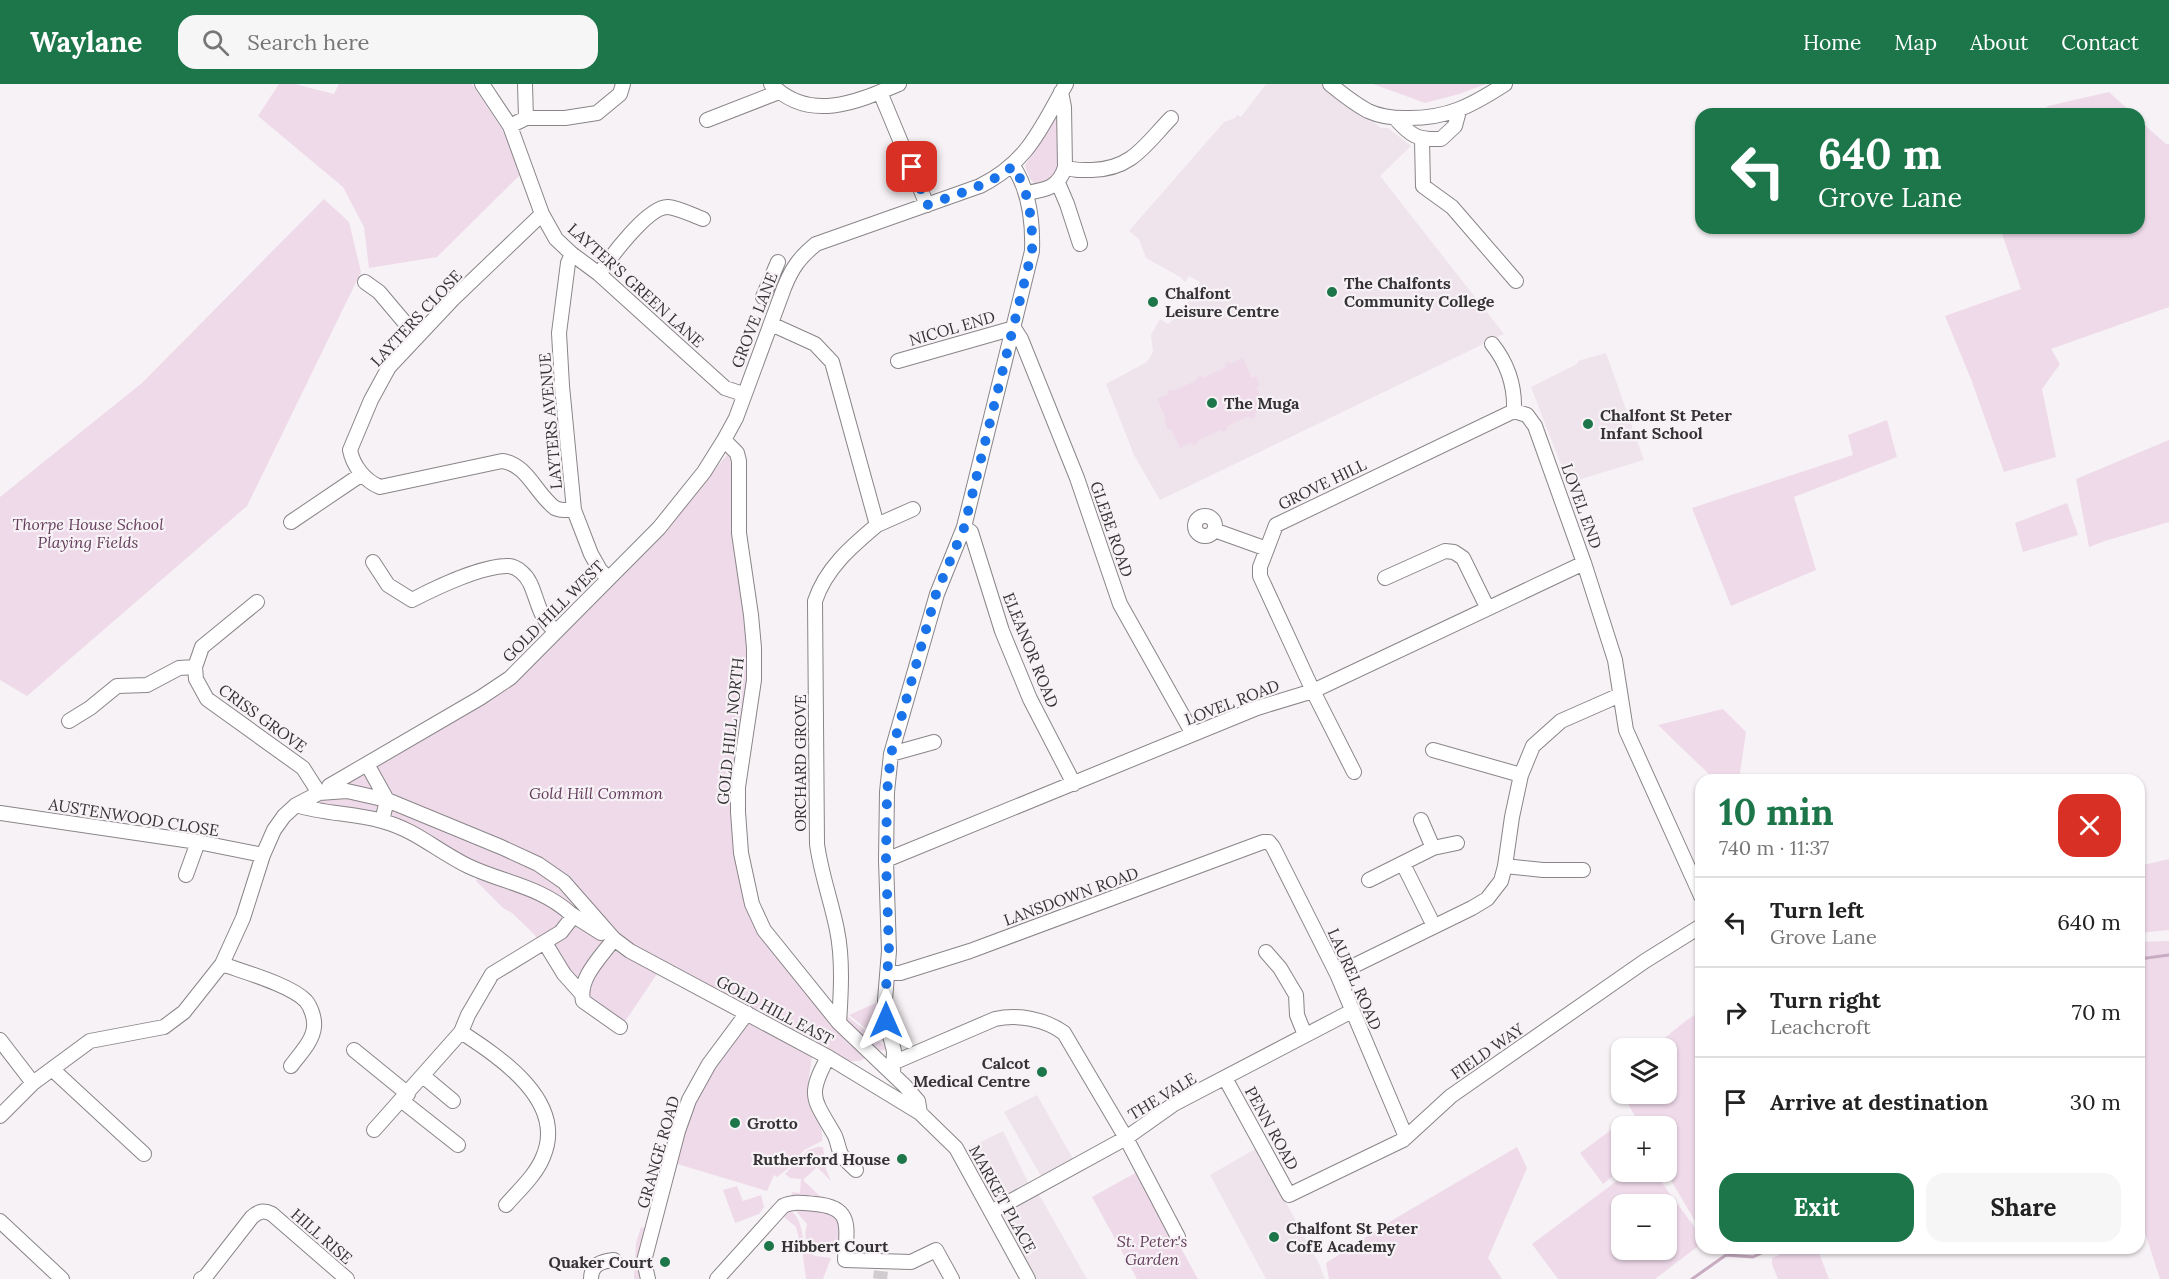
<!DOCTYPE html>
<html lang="en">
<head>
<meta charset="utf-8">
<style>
	:root { --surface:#fff; --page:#f6f6f6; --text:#222; --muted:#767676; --line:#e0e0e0; --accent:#1c764a }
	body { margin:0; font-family:Lora,serif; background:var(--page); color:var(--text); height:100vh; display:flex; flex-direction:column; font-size:22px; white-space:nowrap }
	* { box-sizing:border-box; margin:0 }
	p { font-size:20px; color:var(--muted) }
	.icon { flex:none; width:33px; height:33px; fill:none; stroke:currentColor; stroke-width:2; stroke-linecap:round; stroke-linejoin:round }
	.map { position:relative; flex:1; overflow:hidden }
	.details { position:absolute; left:1695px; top:690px; width:450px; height:480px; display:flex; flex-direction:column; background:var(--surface); border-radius:18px; box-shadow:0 2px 4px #0004 }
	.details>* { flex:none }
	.guide { position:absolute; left:1695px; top:24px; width:450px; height:126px; border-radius:18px; box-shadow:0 2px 4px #0004; background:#1c764a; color:#fff; overflow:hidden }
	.tools { position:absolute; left:1611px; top:954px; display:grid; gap:12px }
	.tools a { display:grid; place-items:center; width:66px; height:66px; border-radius:12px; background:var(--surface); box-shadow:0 2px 4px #0004; font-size:30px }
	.pin { position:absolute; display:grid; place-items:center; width:51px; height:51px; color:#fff; margin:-26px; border-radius:12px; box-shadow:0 3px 9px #0006 }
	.me { position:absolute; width:66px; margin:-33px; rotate:0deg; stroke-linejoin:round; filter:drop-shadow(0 0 4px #0008) }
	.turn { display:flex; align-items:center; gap:21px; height:126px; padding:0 24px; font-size:27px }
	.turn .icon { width:78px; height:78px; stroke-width:2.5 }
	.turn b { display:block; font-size:42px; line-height:51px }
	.round { display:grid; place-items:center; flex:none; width:63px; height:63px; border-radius:18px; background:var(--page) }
	.summary { display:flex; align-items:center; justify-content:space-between; height:102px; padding:0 24px }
	h1 { font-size:36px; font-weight:700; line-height:45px; color:var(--accent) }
	.cta { display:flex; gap:12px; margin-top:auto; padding:12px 24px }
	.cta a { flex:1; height:69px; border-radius:18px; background:var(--accent); color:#fff; font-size:24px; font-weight:700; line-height:69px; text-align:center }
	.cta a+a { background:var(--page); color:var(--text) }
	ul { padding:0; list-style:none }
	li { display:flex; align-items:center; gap:18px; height:90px; padding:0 24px; border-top:2px solid var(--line) }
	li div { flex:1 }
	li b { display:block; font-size:22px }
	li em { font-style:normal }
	header { display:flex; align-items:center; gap:36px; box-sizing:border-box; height:84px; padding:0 30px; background:var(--accent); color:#fff }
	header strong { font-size:28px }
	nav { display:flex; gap:33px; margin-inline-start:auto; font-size:21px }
	.search { width:420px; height:54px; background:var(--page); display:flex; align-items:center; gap:15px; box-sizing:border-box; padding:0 21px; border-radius:18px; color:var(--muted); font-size:22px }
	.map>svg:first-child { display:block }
	.built { fill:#efe4ec }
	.green { fill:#efdaea; fill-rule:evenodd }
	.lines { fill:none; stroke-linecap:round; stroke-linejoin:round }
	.stream { stroke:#c8acc1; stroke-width:3 }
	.minor-tunnel { stroke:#d0cccf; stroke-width:14; stroke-dasharray:14 7; stroke-linecap:butt }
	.minor-casing { stroke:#898588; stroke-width:16 }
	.minor { stroke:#fff; stroke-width:14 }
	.route { stroke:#1a73e8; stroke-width:10; stroke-dasharray:0 18 }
	.poi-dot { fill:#1c764a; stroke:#f7f2f5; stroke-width:2 }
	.labels { text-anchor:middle; stroke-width:4.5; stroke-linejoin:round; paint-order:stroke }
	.poi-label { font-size:16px; font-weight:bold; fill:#353335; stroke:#f7f2f5; text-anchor:start }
	.street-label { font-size:16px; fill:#353335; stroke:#f7f2f5 }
	.park-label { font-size:16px; font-style:italic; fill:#643c5c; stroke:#f7f2f5 }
</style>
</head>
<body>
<header>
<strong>Waylane</strong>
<div class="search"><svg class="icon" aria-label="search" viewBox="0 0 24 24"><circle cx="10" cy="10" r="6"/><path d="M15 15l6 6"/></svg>Search here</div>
<nav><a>Home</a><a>Map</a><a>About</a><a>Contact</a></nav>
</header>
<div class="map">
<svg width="2169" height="1195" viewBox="0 0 2169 1195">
	<rect width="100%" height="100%" fill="#f7f2f5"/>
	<path class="built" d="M 1266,0 L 1324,0 L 1381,44 L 1388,44 L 1411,62 L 1380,92 L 1504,250 L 1160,416 L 1134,371 L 1106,300 L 1147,278 L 1153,268 L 1151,251 L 1160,235 L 1168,240 L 1177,232 L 1179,234 L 1200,198 L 1189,192 L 1185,198 L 1182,195 L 1182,194 L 1146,174 L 1139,155 L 1129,147 L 1224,38 L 1235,34 L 1237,31 L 1241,33 Z
		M 1606,269 L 1644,376 L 1568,399 L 1531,303 L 1577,280 L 1578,277 Z
		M 1037,1011 L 1073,1075 L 1041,1092 L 1004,1028 Z
		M 1003,1047 L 1029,1100 L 997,1120 L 989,1111 L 964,1066 Z
		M 1257,1064 L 1320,1182 L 1325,1195 L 1266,1195 L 1210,1091 Z
		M 1037,1107 L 1087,1195 L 1036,1195 L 1000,1126 Z"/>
	<path class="green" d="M 279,0 L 295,0 L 334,10 L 339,0 L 472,0 L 509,56 L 521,90 L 437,173 L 369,184 L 364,143 L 343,103 L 258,32 Z
		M 1373,0 L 1486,0 L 1459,10 L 1425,19 Z
		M 2109,8 L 2133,30 L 2039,30 L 2048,22 Z
		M 1058,27 L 1063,60 L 1056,95 L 1036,101 L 1030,95 L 1025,82 Z
		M 2139,36 L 2166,60 L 2169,60 L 2169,223 L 2051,265 L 2060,280 L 2042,305 L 2056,373 L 2004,388 L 1971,295 L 1945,232 L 2021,205 L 2000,144 L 2139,144 Z
		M 324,115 L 349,138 L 361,188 L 247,422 L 27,612 L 0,596 L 0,413 L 142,299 Z
		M 1243,274 L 1252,294 L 1256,292 L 1260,302 L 1257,304 L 1266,324 L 1255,329 L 1256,333 L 1251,335 L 1249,332 L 1226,343 L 1227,346 L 1222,348 L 1220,346 L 1198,357 L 1198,359 L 1193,362 L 1191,359 L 1180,364 L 1171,345 L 1168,346 L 1164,337 L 1166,335 L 1157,315 L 1168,310 L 1167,307 L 1172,305 L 1173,307 L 1197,296 L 1196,294 L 1201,291 L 1202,294 L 1226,283 L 1225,280 L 1230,278 L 1231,280 Z
		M 1887,336 L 1897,373 L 1794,413 L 1816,486 L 1731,522 L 1692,424 L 1853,371 L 1848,351 Z
		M 2169,356 L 2169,438 L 2105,457 L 2089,463 L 2076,395 Z
		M 727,371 L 733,373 L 751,573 L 738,685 L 751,828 L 866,973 L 860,977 L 845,977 L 663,881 L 622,942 L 589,920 L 533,849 L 512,829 L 503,824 L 476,797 L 480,786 L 433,757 L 309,722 L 341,698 L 504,604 L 661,448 Z
		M 2067,419 L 2078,451 L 2023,468 L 2015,439 Z
		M 1723,625 L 1746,648 L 1739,696 L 1715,696 L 1658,641 Z
		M 2169,775 L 2169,846 L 2139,849 L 2139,782 Z
		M 2169,857 L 2169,1195 L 2160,1195 L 2139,1130 L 2139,858 Z
		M 878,918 L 886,960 L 849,931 Z
		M 1701,927 L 1701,1147 L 1666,1088 L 1666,1042 L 1641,1042 L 1628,1020 L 1630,1010 L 1666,1010 L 1666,964 L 1652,964 L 1687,936 Z
		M 847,932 L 885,962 L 885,966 L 877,967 L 847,941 L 845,933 Z
		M 746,938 L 812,971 C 811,988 804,1006 810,1023 C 814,1038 824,1040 822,1057 L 804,1066 L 791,1082 L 777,1093 L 774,1091 L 767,1107 L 674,1079 L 683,1040 L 706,996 Z
		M 1619,1040 L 1622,1042 L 1621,1086 L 1603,1100 L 1580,1069 Z
		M 818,1063 L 823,1063 L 826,1085 L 831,1097 L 817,1083 L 803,1096 L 824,1116 L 791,1113 L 792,1108 L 800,1109 L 801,1095 L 790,1094 L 785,1090 L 808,1066 Z
		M 1517,1063 L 1527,1084 L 1488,1174 L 1502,1195 L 1329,1195 L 1326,1179 L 1391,1137 Z
		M 1139,1087 L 1193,1186 L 1198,1195 L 1137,1195 L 1092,1113 Z
		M 1629,1088 L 1654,1088 L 1701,1152 L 1701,1160 L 1655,1195 L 1558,1195 L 1532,1160 ZM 1622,1120 L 1666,1120 L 1666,1166 L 1622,1166 Z
		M 737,1102 L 743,1117 L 761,1111 L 764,1123 L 759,1130 L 735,1139 L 723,1106 Z
		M 795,1123 L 829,1127 L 842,1141 L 839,1168 L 831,1158 L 829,1160 L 835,1168 L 833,1170 C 813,1169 801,1164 807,1140 L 794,1125 Z
		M 791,1127 C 807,1138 798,1167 816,1172 C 821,1173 826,1173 831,1174 L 823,1195 L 806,1195 L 802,1165 L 796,1143 L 783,1132 Z
		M 641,1143 L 648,1145 L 644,1195 L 634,1195 L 636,1159 Z
		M 1795,1164 L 1817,1164 L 1829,1195 L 1778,1195 L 1772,1180 L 1772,1174 Z"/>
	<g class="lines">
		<path class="stream" d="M 2139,875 L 2169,871
			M 1692,1195 L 1726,1171 L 1753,1173 L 1772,1164"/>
		<path class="minor-tunnel" d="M 880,1195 L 881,1187"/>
		<g class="minor-casing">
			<path id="minor" d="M 482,0 L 510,42 L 542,130 L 556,155 L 572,170 L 599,190 L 725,304 L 743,310
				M 525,0 L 526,34
				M 771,0 C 809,39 857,18 899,0
				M 1330,0 C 1341,9 1355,20 1368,27 C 1379,32 1394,34 1405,34 C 1447,35 1471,22 1505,0
				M 880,8 L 927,121
				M 1395,34 C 1411,52 1417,56 1441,55 L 1455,42 L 1459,27
				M 707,36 L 779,8
				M 510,42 L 526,34 L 565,34 L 597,29 L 620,10 L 623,0
				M 1422,56 L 1423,102 L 1452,123 L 1516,197
				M 1065,83 C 1074,87 1082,86 1092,86 C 1132,85 1145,61 1171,34
				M 1058,99 L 1067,120 L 1080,160
				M 1026,109 C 1045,106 1059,104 1065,83 L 1064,23 L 1061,8
				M 542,130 L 453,215 L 389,283 L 371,316 L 350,366 C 353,382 365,397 380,403 L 502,377 C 527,380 536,410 555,424 C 561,427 568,426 574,426
				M 572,170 L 568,179 L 559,249 L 562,302 L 574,426 L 591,470 L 600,486 L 608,494
				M 599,190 C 610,174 648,122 668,123 C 679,124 692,131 703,135
				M 365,198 L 379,208 L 417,253
				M 763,213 L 778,178
				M 771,240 L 815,260 L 832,278 L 877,441 C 851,463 826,484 815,517 L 817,760 C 821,790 831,816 837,846 C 843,875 841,909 839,939
				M 1492,260 C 1508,280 1515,303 1514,327 L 1527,331 L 1535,342 L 1584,479 L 1615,576 L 1626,646 L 1701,812
				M 898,277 L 1014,244 L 1021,255 L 1077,394 L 1120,520 L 1193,650
				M 724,356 L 737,369 L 739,377 L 739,449 L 751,531 L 754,564 L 754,596 L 738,703 L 738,728 L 741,769 L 752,820 L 764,846 L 839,939 L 905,1002 L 918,1017 L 920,1029
				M1195 442a10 10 0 1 1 20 0a10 10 0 1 1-20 0Z
				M 291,438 L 362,390
				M 877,441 L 913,425
				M 964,443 L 971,448 L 1002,547 L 1030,615 L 1074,700
				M 1214,446 L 1267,465
				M 373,478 L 388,501 L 412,516 C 435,504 483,481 509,482 C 518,483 526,491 530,499 C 538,516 539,535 556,547
				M 1385,494 L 1445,467 L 1454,468 L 1463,474 L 1487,523
				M 257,518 L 202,563 L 195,583 L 196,595 L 207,615 L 303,684 L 319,709
				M 69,637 L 90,624 L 117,602 L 147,601 L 179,584 L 195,583
				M 1433,666 L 1521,691
				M 891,670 L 934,658
				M 367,680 L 387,716 L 382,737
				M 1354,688 L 1313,607 L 1260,492 L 1260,483 L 1276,441 L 1514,327
				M 328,707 L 329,702 L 480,614 L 510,594 L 659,444 L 704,388 L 724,356 L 736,334 L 784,204 C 792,184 799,174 816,160 L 980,102 C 1029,77 1040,45 1066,0
				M 296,721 C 324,730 354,729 382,737 C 416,746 437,767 468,782 C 504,799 540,802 571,830
				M 0,729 L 198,758 L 263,771
				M 1421,736 L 1433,764
				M 886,776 L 1257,624 L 1313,607 L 1584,479
				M 1403,780 L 1434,842
				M 1505,782 L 1543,786 L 1583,786
				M 186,791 L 198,758
				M 1369,796 L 1433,764 L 1457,759
				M 614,855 C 601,873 578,894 583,917 L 620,943
				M 545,859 L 564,890 L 581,909
				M 1266,868 L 1280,884 L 1296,911 L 1297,931 L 1305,951
				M 222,880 C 244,888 291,901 306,917 C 311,923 315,935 314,943 C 313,957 299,971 291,982
				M 888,889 L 900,889 L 970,867 L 1263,758 L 1269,758 L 1273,763 L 1337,890 L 1406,1053
				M 1337,890 L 1472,824 L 1487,815 L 1501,797 L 1505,782 L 1512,733 L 1521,691 L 1533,662 L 1561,637 L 1620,611
				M 461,948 C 501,974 567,1018 543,1073 C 536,1091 518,1107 506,1121
				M 0,956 L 33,999
				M 354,966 L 408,1010
				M 828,973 C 807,1012 813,1014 834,1050 C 838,1057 838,1066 842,1072 C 846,1077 852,1082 856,1086
				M 895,978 L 995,935 C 1018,930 1045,935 1064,949 L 1126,1054 L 1178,1153
				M 52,985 L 144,1070
				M 893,990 L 894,967 L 886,936 L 885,916 L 889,867 L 886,776 L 887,708 L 891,670 L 937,510 L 964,443 L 1032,167 C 1033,138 1029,106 1013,82
				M 423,992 L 453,1017
				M 1225,994 L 1289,1111 L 1403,1056 L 1451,1012 L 1645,877 L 1701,842
				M 401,1016 L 458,1061
				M 0,1032 L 33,999 L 90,957 L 164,943 L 184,928 L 222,880 L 243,834 L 263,771 L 274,746 L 284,732 L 296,721 L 319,709 L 347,707 L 387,716 L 501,763 L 538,780 L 564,798 L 614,855 L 630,867 L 828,973 L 920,1029 L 956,1064 L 1028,1195
				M 374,1046 L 461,948 L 468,931 L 492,890 L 561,848 L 571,835 L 571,830 L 601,849 L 604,848
				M 991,1128 L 1126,1054 L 1174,1020 L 1352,927
				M 0,1137 L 62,1195
				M 201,1195 L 206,1192 L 252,1133 C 259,1127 264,1126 272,1130 L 347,1195
				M 591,1195 C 591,1181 601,1177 614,1176
				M 648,1195 L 644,1177 L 678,1047 L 689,1016 L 709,980 L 747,929
				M 717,1195 L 783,1122 C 793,1117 804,1119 815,1120 C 855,1123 846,1146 845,1176 L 911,1178 L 936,1166 L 952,1195"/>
		</g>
		<use href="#minor" class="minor"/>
	</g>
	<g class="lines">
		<path class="route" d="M 886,936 L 885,916 L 889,867 L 886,776 L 887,708 L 891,670 L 936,510 L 964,444 L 1032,167 C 1033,138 1029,106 1013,82 C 988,102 957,110 927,121 L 912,83"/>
	</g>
	<g class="poi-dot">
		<circle cx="1332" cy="208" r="6"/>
		<circle cx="1153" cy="218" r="6"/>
		<circle cx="1212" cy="319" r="6"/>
		<circle cx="1588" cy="340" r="6"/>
		<circle cx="1042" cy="988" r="6"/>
		<circle cx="735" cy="1039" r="6"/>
		<circle cx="902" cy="1075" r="6"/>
		<circle cx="1274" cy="1153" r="6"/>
		<circle cx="769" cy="1162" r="6"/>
		<circle cx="665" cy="1178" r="6"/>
	</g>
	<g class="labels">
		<g class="poi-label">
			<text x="1344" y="205">The Chalfonts<tspan x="1344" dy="18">Community College</tspan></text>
			<text x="1165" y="215">Chalfont<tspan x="1165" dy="18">Leisure Centre</tspan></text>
			<text x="1224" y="325">The Muga</text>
			<text x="1600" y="337">Chalfont St Peter<tspan x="1600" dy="18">Infant School</tspan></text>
			<text x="1030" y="985" text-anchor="end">Calcot<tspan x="1030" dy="18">Medical Centre</tspan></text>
			<text x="747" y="1045">Grotto</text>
			<text x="890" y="1081" text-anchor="end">Rutherford House</text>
			<text x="1286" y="1150">Chalfont St Peter<tspan x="1286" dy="18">CofE Academy</tspan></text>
			<text x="781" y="1168">Hibbert Court</text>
			<text x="653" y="1184" text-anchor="end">Quaker Court</text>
		</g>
		<g class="street-label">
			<text transform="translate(636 201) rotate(42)" y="6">LAYTER'S GREEN LANE</text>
			<text transform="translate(416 234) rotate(-47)" y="6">LAYTERS CLOSE</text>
			<text transform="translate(754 236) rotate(-69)" y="6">GROVE LANE</text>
			<text transform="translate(952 244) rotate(-16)" y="6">NICOL END</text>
			<text transform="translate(550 337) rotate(-95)" y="6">LAYTERS AVENUE</text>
			<text transform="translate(1322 400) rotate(-26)" y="6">GROVE HILL</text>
			<text transform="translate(1582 422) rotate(70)" y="6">LOVEL END</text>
			<text transform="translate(1112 445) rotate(71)" y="6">GLEBE ROAD</text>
			<text transform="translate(553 527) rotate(-45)" y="6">GOLD HILL WEST</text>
			<text transform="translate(1031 566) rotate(68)" y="6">ELEANOR ROAD</text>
			<text transform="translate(1232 618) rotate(-21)" y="6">LOVEL ROAD</text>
			<text transform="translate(263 634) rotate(36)" y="6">CRISS GROVE</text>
			<text transform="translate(730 647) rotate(-84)" y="6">GOLD HILL NORTH</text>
			<text transform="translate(800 679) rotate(-90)" y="6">ORCHARD GROVE</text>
			<text transform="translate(134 733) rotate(9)" y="6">AUSTENWOOD CLOSE</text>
			<text transform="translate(1071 812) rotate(-20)" y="6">LANSDOWN ROAD</text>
			<text transform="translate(1355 895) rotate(66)" y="6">LAUREL ROAD</text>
			<text transform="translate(775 926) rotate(28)" y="6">GOLD HILL EAST</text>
			<text transform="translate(1487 967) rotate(-35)" y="6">FIELD WAY</text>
			<text transform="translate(1162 1012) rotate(-31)" y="6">THE VALE</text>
			<text transform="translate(1272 1044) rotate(61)" y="6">PENN ROAD</text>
			<text transform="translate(658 1068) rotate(-74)" y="6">GRANGE ROAD</text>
			<text transform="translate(1003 1115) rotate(61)" y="6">MARKET PLACE</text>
			<text transform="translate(322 1152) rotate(41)" y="6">HILL RISE</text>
		</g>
		<g class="park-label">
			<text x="88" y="446">Thorpe House School<tspan x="88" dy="18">Playing Fields</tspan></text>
			<text x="596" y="715">Gold Hill Common</text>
			<text x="1152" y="1163">St. Peter's<tspan x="1152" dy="18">Garden</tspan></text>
		</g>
	</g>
</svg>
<div class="tools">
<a><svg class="icon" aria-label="layers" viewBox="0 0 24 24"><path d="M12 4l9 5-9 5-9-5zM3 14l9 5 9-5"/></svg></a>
<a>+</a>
<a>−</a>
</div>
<div class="pin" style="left:912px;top:83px;background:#d93025"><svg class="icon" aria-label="arrive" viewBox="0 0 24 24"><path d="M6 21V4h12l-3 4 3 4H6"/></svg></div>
<svg class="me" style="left:886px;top:936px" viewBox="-20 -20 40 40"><path d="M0-17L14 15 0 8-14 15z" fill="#1a73e8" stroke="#fff" stroke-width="4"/></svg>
<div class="guide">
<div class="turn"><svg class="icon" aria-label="left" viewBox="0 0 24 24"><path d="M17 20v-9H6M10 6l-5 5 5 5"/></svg><div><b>640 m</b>Grove Lane</div></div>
</div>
<section class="details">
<div class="summary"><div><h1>10 min</h1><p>740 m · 11:37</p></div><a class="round" style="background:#d93025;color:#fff"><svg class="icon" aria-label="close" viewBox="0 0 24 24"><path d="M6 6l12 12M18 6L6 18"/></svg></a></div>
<ul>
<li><svg class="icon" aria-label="left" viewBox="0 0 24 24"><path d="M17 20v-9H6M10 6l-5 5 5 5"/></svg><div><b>Turn left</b><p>Grove Lane</p></div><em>640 m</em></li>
<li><svg class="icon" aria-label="right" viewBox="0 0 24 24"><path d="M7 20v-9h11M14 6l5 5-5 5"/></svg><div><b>Turn right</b><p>Leachcroft</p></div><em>70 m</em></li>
<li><svg class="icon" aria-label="arrive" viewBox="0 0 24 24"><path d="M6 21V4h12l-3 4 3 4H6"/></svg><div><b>Arrive at destination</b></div><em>30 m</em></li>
</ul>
<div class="cta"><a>Exit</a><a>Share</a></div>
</section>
</div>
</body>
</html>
